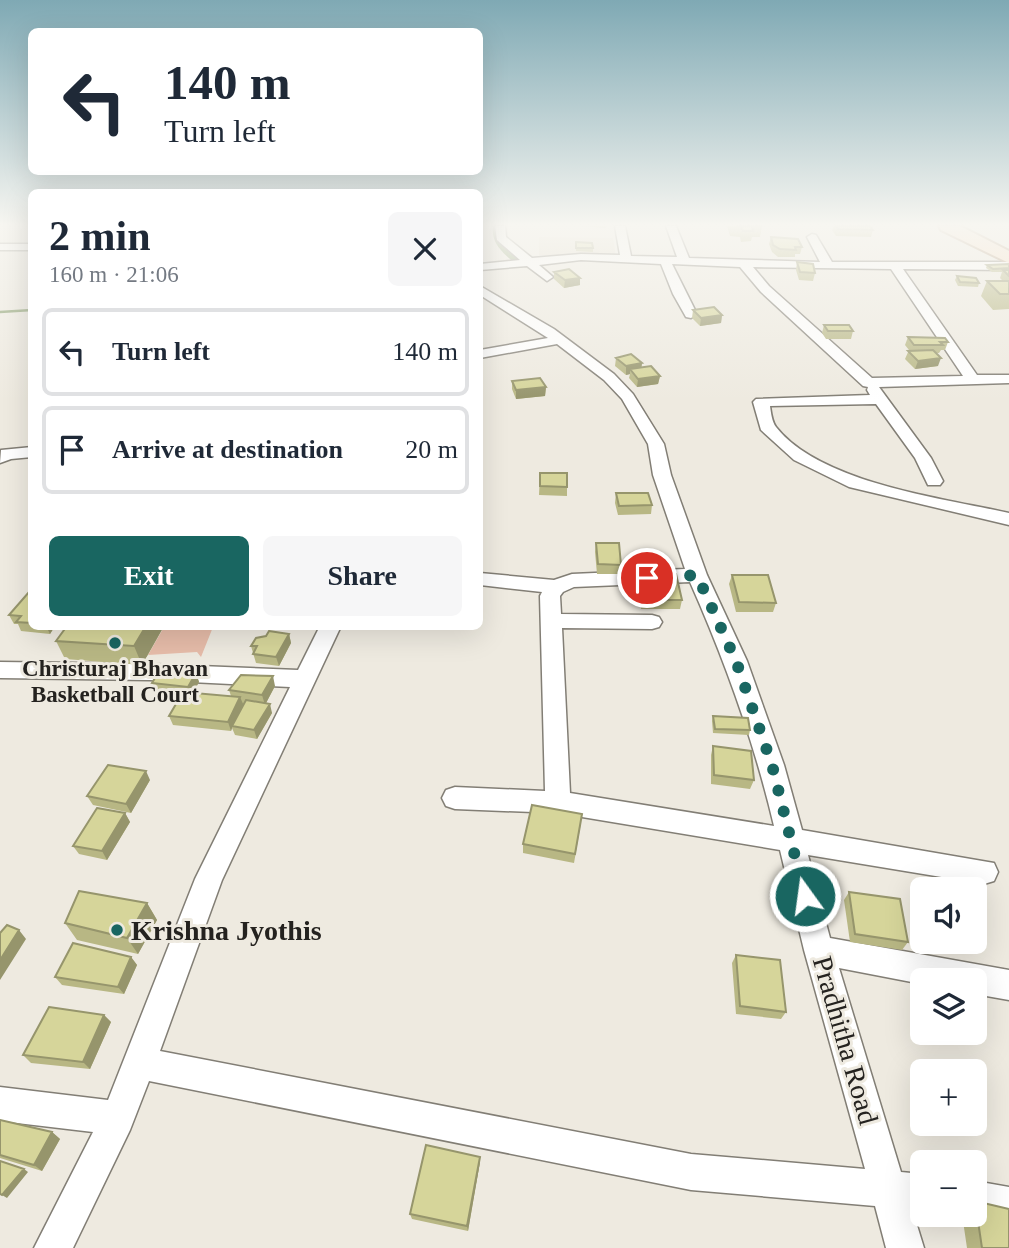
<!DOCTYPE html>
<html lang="en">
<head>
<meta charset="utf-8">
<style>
	:root { --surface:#fff; --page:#f6f6f7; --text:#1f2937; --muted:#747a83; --line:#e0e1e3; --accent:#196661 }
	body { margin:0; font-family:Georgia,serif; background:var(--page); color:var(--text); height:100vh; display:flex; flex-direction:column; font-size:26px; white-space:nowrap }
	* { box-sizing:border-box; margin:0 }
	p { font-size:23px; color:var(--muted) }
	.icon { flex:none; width:38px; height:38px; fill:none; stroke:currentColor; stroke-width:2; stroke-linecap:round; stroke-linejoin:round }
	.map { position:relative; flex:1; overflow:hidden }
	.details { position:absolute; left:28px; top:189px; width:455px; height:441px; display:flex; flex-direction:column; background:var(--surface); border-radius:10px; box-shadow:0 7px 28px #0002 }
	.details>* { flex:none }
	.top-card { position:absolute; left:28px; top:28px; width:455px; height:147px; border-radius:10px; box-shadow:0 7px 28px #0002; background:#fff; color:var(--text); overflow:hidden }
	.buttons { position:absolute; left:910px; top:877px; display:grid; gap:14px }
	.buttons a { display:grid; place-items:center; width:77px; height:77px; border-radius:10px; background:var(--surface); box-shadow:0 7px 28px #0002; font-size:35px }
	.pin { position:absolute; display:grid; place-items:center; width:60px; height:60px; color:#fff; margin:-30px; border:4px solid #fff; border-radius:50%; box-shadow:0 2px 7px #0007 }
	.me { position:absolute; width:77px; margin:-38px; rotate:346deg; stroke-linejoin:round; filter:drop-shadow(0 0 5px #0008) }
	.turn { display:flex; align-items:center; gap:24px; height:147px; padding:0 21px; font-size:32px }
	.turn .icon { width:91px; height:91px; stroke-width:2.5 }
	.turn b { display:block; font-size:49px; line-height:60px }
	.round { display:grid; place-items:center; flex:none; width:74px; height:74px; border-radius:10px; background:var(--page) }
	.head { display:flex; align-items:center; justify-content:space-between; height:119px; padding:0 21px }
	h1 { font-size:42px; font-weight:700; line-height:52px }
	.button { display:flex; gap:14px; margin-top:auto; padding:14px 21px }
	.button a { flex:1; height:80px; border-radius:10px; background:var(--accent); color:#fff; font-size:28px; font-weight:700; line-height:80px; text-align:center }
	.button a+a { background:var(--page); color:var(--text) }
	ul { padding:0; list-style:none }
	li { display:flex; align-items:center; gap:21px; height:88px; margin:0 14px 10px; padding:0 7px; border:4px solid var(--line); border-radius:10px }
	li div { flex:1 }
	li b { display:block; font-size:26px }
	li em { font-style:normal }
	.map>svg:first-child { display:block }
	.built { fill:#e5ddcd }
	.green { fill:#e6bca9 }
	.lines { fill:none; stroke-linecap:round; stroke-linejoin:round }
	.stream { stroke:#829865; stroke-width:2.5 }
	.canal { fill:#829865; fill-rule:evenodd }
	.street-casing { stroke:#827e75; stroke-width:3 }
	.primary-casing { stroke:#ae8f70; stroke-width:4 }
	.street { fill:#fff; fill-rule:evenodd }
	.primary { fill:#fbdfc3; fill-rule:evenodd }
	.wall { fill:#b8b784 }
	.shaded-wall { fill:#96956c }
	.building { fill:#d6d59a; stroke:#96956c; stroke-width:2 }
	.route { stroke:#196661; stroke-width:12; stroke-dasharray:0 21.6 }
	.poi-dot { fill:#196661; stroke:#eeeae0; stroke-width:2.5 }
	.labels { text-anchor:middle; stroke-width:6; stroke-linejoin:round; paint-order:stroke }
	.poi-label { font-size:23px; font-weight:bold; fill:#24221f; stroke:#eeeae0 }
	.near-poi-label { font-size:28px; font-weight:bold; fill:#24221f; stroke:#eeeae0; text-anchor:start }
	.near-street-label { font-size:28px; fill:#24221f; stroke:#eeeae0 }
</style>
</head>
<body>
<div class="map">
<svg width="1009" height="1248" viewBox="0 0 1009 1248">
	<rect width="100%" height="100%" fill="#eeeae0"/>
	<path class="built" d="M 539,237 L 613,238 L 616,256 L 539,255 Z"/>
	<path class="green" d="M 164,627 L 164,626 L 213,627 L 201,657 L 197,652 L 148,655 Z"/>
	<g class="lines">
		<path class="stream" d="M 0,312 L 32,310"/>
		<path class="canal" d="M 493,226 L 503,226 L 504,240 L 520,257 L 520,261 L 512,261 C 501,251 491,242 493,226 Z"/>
		<g class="street-casing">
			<path id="street" d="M 495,226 L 505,226 L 506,237 L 532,258 L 581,254 L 620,255 L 615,226 L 625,226 L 631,256 L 677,257 L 666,226 L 676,226 L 689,258 L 820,262 L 807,237 L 812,234 L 816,235 L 832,262 L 1009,262 L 1009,270 L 903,269 L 977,375 L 1009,375 L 1009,383 L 879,387 L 931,458 L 943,481 L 940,485 L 928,485 L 915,458 L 876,404 L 770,406 C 771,413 772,422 776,427 C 820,483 942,498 1009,513 L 1009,525 L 849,487 L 794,460 L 761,430 L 753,402 L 756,399 L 870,395 L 867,390 L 868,387 L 863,386 L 761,292 L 740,267 L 672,264 L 697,314 L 691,318 L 686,317 L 673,294 L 661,264 L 581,260 L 539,265 L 553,277 L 547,281 L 527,266 L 480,270 L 480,264 L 520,260 L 497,240 ZM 753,267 L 891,269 L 963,376 L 872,378 L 769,286 Z
				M 0,244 L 32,244 L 32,250 L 0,250 Z
				M 480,286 L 554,329 L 614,374 L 633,394 L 664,444 L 671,475 L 707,575 L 747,661 L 784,765 L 802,830 L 994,863 L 998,872 L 994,881 L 984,884 L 808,855 L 830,938 L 1009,970 L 1009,1000 L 975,994 L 975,980 L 922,980 L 922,984 L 839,968 L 901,1172 L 922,1174 L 922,1210 L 912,1209 L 924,1248 L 886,1248 L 875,1206 L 691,1190 L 149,1081 L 130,1130 L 73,1248 L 34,1248 L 93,1132 L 0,1121 L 0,1087 L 108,1100 L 195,879 L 290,687 L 150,680 L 0,678 L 0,662 L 150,664 L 298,670 L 320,626 L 341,626 L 222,880 L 160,1051 L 691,1154 L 865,1169 L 804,950 L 780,850 L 558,813 L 455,809 L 446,806 L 442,798 L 446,790 L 455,787 L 545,791 L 540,596 L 542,592 L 480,585 L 480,573 L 554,580 L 572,574 L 685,569 L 653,475 L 648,444 L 622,399 L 604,380 L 557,344 L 480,358 L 480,350 L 548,338 L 480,295 ZM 690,582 C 725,661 754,741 774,826 L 570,793 L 562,628 L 652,629 L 659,627 L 662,622 L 659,617 L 652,615 L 561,614 L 560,596 L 563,592 L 574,587 Z
				M 32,447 L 32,457 L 11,459 L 0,463 L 1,450 Z
				M 975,1181 L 1009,1187 L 1009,1223 L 969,1214 L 975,1214 Z"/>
		</g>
		<g class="primary-casing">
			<path id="primary" d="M 939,226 L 960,226 L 1009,251 L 1009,263 L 941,230 Z"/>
		</g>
		<use href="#street" class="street"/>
		<use href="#primary" class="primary"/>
	</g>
	<path class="wall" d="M 583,226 L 606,226 L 605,228 Z
		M 727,226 L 762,226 L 760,237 L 752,237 L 751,241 L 741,242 L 740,237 L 730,236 Z
		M 834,226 L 870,226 L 873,230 L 871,237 L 836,236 L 832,230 Z
		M 771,237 L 802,247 L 800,254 L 795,254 L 795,257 L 778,257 L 772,252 L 769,244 Z
		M 576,242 L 593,248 L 593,252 L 576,251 Z
		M 797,262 L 815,273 L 813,281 L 799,280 L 796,270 Z
		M 1009,264 L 1009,309 L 993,310 L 981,296 L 987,281 L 1003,281 L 1000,278 L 1002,272 L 992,272 L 986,268 L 987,265 Z
		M 554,272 L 580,285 L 564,288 L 554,279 Z
		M 957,276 L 979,283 L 978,287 L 958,286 L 955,280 Z
		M 693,310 L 722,315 L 721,323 L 700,326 L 692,318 Z
		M 824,325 L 853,331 L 851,339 L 826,339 L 822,333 Z
		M 908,337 L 948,342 L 945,350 L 941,350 L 939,353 L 937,353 L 938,366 L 915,369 L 905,359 L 909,350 L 905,345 Z
		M 616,358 L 642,363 L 641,368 L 660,376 L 658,384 L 637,387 L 629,378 L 630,374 L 626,375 L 615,366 Z
		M 512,381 L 546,387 L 545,396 L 516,399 L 512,389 Z
		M 540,473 L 567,487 L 567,496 L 539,495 Z
		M 616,493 L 652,505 L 651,514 L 618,515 L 615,503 Z
		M 596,543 L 621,565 L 620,574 L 597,574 L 595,552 Z
		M 638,574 L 682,600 L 680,609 L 641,609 L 637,583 Z
		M 732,575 L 776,603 L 773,612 L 736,612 L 729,584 Z
		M 32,592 L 32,626 L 55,626 L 50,634 L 21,631 L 18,624 L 14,624 L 9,615 Z
		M 164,626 L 142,665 L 65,659 L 56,641 Z
		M 289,634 L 291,643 L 279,666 L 256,663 L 251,646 L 266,636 Z
		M 196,673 L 199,682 L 193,693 L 231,696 L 229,690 L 275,686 L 266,703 L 272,713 L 257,739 L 235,735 L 232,728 L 231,731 L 173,725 L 169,716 L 181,695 L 156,692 L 152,683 Z
		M 713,716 L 750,730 L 749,735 L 713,733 L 712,721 Z
		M 713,746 L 754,780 L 750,789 L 711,784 L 711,755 Z
		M 150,780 L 131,813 L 93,805 L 87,796 Z
		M 125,813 L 130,822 L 107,860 L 79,854 L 73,846 Z
		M 581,823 L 574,863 L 523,853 L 523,844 Z
		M 849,892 L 908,942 L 902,950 L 850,942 L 844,900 Z
		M 147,903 L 157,920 L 138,954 L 77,940 L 65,923 Z
		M 736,955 L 786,1012 L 781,1019 L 736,1014 L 732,963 Z
		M 131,957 L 137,965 L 124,994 L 62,985 L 55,977 Z
		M 104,1015 L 111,1022 L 90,1069 L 31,1063 L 23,1055 Z
		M 0,1120 L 52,1132 L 60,1139 L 42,1171 L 0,1158 Z
		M 480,1162 L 468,1231 L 412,1219 L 410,1214 Z
		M 975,1201 L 1009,1248 L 967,1248 L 962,1214 L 975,1214 Z"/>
	<path class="shaded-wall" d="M 580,278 L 580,285 L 564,288 L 565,280 Z
		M 722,315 L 721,323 L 700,326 L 701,318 Z
		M 941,358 L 938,366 L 915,369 L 918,361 Z
		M 642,363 L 641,371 L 630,369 L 630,374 L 626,375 L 626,366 Z
		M 660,376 L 658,384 L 637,387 L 638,379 Z
		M 546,387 L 545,396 L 516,399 L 516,390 Z
		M 46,626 L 55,626 L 50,634 Z
		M 146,626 L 164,626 L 142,665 L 134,646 Z
		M 289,634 L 291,643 L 279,666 L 276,657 Z
		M 196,673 L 199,682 L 191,696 L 188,687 Z
		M 273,676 L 275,686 L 265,705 L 262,695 Z
		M 240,697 L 244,706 L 232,726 L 232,728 L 231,731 L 228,722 Z
		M 270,704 L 272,713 L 257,739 L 254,730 Z
		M 146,771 L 150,780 L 131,813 L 126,804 Z
		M 125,813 L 130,822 L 107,860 L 102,851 Z
		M 147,903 L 157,920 L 138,954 L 127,938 Z
		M 19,930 L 26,939 L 0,980 L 0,960 Z
		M 131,957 L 137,965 L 124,994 L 118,987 Z
		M 104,1015 L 111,1022 L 90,1069 L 83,1062 Z
		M 52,1132 L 60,1139 L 42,1171 L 34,1165 Z
		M 480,1157 L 480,1162 L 468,1231 L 467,1226 Z
		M 24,1169 L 28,1172 L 7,1198 L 2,1195 Z"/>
	<path class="building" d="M 736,226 L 762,226 L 752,226 L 753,231 L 743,231 L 741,226 Z
		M 836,226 L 870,226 L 873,230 L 838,229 Z
		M 771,237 L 798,239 L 802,247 L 795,247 L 796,250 L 780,249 L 773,245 Z
		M 576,242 L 592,243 L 593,248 L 576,248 Z
		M 797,262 L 813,264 L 815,273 L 800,272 Z
		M 1009,264 L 1009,268 L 993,269 L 987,265 Z
		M 569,269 L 580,278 L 565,280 L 554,272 Z
		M 1003,270 L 1009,270 L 1009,276 Z
		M 957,276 L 976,278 L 979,283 L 960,282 Z
		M 987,281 L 1009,281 L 1009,294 L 1000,294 Z
		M 714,307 L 722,315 L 701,318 L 693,310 Z
		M 824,325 L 849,325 L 853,331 L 828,331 Z
		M 908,337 L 945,338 L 948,342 L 940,342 L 943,345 L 914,345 Z
		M 933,350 L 941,358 L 918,361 L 908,351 Z
		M 631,354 L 642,363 L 626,366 L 616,358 Z
		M 651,366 L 660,376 L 638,379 L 630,369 Z
		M 540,378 L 546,387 L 516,390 L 512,381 Z
		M 540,473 L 567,473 L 567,487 L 540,486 Z
		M 616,493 L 648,493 L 652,505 L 619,506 Z
		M 596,543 L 619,543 L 621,565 L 598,564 Z
		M 638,574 L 676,574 L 682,600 L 643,600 Z
		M 732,575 L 768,575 L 776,603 L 739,602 Z
		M 29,592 L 32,592 L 32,623 L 16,622 L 21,616 L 9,615 Z
		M 67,626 L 146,626 L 134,646 L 56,641 Z
		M 269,631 L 289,634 L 276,657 L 253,654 L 257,646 L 251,646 L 256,638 L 266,636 Z
		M 161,668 L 196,673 L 188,687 L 152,683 Z
		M 241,675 L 273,676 L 262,695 L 229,690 Z
		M 183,692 L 240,697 L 228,722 L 169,716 Z
		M 246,700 L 270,704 L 254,730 L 232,726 Z
		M 713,716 L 748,718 L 750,730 L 715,729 Z
		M 713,746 L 751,751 L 754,780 L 714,775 Z
		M 108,765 L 146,771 L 126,804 L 87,796 Z
		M 532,805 L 582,814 L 575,854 L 523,844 Z
		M 97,808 L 125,813 L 102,851 L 73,846 Z
		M 79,891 L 147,903 L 127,938 L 65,923 Z
		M 849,892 L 900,899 L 908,942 L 855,934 Z
		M 7,925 L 19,930 L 0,960 L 0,933 Z
		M 73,943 L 131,957 L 118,987 L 55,977 Z
		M 736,955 L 780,960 L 786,1012 L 740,1006 Z
		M 49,1007 L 104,1015 L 83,1062 L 23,1055 Z
		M 0,1120 L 52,1132 L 34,1165 L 0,1155 Z
		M 426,1145 L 480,1157 L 467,1226 L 410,1214 Z
		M 0,1161 L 24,1169 L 2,1195 L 0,1194 Z
		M 975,1201 L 1009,1209 L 1009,1248 L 982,1248 Z"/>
	<linearGradient id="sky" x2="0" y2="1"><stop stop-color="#7fa9b4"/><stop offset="0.56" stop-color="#f7f6f1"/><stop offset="1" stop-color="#f7f6f1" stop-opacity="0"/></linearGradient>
	<rect width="1009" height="401" fill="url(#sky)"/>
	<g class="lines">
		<path class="route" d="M 647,578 L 697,575 L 736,661 L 772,765 L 805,896"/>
	</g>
	<g class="poi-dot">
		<circle cx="115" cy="643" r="7"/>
		<circle cx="117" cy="930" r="7"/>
	</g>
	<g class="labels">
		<g class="poi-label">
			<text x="115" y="676">Christuraj Bhavan<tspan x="115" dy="26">Basketball Court</tspan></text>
		</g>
		<g class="near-poi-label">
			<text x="131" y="940">Krishna Jyothis</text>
		</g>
		<g class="near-street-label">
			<text transform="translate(846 1040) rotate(74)" y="10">Pradhitha Road</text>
		</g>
	</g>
</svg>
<div class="buttons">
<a><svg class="icon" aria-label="sound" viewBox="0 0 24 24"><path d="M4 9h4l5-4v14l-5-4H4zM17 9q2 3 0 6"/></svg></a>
<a><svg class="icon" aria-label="layers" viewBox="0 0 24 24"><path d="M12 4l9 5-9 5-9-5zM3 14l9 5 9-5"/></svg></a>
<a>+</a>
<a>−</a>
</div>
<div class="pin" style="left:647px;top:578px;background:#d93025"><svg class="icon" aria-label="arrive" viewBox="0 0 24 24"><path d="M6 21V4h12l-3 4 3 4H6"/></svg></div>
<svg class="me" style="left:805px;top:896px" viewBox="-20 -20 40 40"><circle r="17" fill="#196661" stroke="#fff" stroke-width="3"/><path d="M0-11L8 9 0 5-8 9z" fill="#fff"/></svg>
<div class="top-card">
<div class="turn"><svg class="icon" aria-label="left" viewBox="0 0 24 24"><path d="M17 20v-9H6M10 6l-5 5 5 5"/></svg><div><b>140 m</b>Turn left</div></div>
</div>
<section class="details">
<div class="head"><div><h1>2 min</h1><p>160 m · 21:06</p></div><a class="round"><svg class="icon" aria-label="close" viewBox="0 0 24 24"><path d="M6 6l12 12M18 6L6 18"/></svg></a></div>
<ul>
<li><svg class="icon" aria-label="left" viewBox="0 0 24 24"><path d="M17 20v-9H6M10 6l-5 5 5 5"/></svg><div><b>Turn left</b></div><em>140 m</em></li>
<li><svg class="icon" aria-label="arrive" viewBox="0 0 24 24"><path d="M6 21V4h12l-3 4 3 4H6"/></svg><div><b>Arrive at destination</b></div><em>20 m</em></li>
</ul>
<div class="button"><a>Exit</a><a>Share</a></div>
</section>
</div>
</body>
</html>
